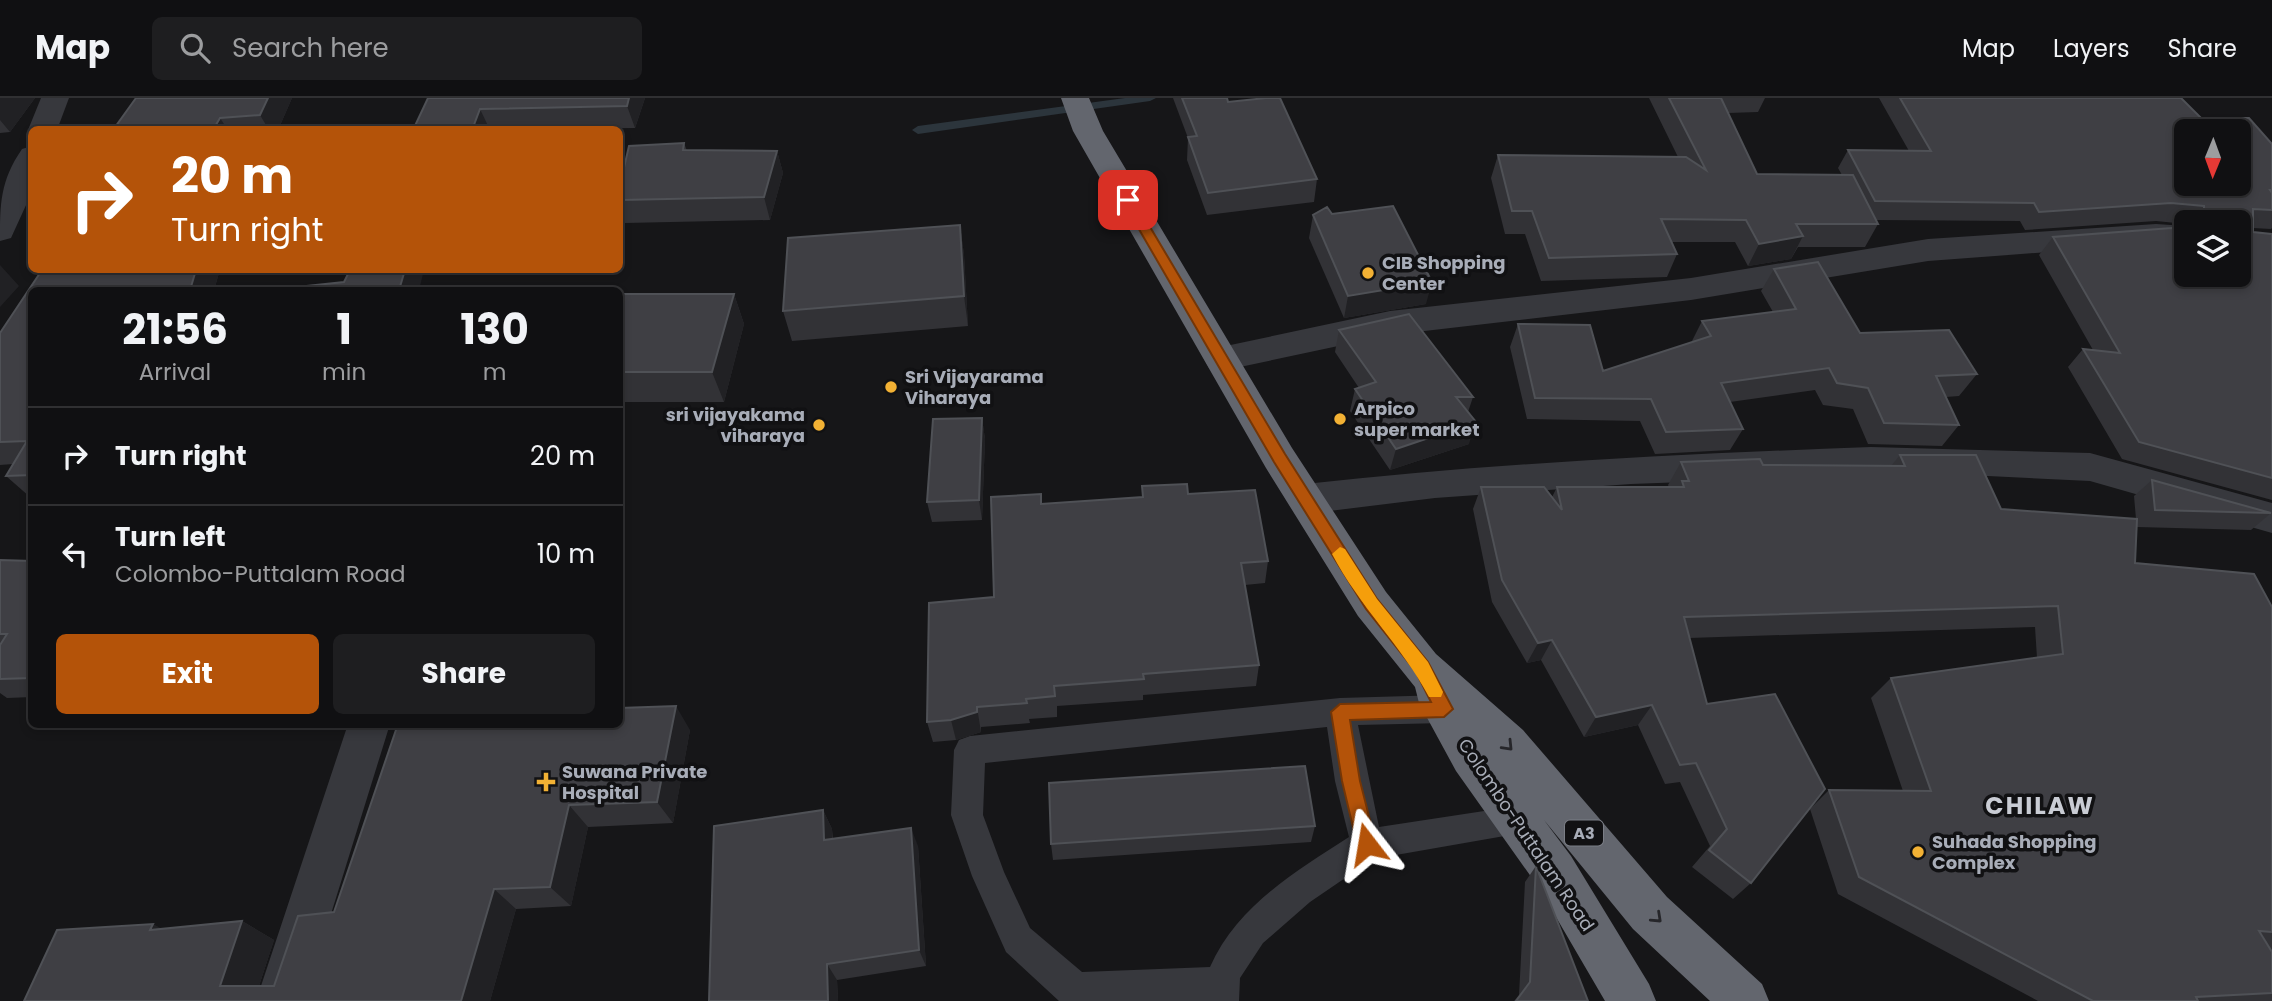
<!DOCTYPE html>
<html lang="en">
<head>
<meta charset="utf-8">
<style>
	:root { --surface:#101012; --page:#1e1e20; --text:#f1f3f6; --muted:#9c9d9f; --line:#303032; --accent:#b45309 }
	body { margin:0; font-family:Poppins,sans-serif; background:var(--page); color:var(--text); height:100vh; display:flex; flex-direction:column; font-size:26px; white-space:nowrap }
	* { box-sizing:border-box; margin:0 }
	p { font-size:23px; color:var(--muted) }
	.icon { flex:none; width:38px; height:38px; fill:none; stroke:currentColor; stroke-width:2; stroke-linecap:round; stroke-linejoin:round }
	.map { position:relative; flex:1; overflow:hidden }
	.panel { position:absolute; left:28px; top:189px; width:595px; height:441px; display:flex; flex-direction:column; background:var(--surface); border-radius:10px; box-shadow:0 4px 10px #0003,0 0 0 2px var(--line) }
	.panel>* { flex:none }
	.top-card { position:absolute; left:28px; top:28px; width:595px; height:147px; border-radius:10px; box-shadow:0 4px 10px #0003,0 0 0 2px var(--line); background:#b45309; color:#fff; overflow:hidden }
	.needle { width:46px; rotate:181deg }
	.controls { position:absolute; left:2174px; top:21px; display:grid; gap:14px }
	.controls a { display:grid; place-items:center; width:77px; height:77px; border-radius:10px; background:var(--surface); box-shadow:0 4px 10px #0003,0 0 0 2px var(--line); font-size:35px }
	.pin { position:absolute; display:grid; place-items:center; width:60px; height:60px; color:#fff; margin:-30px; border-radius:14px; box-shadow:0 4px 10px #0006 }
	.me { position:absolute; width:77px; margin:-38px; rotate:346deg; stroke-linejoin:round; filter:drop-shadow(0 0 5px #0008) }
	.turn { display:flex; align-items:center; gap:24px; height:147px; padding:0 28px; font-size:32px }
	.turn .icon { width:91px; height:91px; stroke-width:2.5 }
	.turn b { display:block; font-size:49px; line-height:60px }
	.eta { display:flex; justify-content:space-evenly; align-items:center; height:119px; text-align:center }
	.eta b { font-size:42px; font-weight:700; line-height:49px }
	.button { display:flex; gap:14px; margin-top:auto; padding:14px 28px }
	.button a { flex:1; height:80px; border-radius:10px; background:var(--accent); color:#fff; font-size:28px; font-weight:700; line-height:80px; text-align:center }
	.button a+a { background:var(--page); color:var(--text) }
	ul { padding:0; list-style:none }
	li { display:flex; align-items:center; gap:21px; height:98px; padding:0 28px; border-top:2px solid var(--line) }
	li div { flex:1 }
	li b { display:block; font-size:26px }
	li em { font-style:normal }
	header { display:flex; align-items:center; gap:42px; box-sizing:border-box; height:98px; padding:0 35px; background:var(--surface); border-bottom:2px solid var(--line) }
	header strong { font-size:33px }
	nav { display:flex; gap:38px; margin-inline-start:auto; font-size:24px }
	.search { width:490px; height:63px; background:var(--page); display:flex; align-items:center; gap:18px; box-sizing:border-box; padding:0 24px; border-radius:10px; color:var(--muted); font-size:26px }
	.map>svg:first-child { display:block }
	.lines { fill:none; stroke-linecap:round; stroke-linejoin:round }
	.stream { fill:#2c353c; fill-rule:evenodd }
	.lane { fill:#37383d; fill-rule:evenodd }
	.street { fill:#37383d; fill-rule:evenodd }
	.highway { fill:#63666e; fill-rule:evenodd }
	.wall { fill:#323236; fill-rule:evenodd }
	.shaded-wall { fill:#212124 }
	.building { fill:#3f3f44; stroke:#4f5156; stroke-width:2; fill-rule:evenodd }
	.oneway { stroke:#26262a }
	.route { fill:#b45309; stroke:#753606; stroke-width:2 }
	.slow { fill:#f59e0b }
	.poi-dot { fill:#f2b134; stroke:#111113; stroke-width:2.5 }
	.labels { text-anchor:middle; stroke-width:7; stroke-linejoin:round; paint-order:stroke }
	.shield { fill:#111113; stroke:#7b7e86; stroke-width:2 }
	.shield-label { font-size:16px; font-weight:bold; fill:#a8adb8 }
	.poi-label { font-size:18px; font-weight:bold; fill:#a8adb8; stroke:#111113; text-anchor:start }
	.street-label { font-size:18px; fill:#a8adb8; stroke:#111113 }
	.district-label { font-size:24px; font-weight:bold; letter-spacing:2px; fill:#c9ccd4; stroke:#111113 }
</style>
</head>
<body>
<header>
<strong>Map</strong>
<div class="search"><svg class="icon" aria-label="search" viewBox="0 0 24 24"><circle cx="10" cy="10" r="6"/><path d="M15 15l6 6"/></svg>Search here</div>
<nav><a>Map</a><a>Layers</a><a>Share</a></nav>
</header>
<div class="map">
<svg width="2272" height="903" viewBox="0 0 2272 903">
	<rect width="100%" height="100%" fill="#161618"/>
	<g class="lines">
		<path class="stream" d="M 1125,0 L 1156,0 L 1150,3 L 918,36 L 912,32 L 918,28 Z"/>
		<path class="lane" d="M 1444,597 L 1455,601 L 1459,611 L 1455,621 L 1444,625 L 1358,627 L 1379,729 L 1517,708 L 1528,712 L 1533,723 L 1528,734 L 1373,761 L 1310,804 L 1263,845 L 1240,880 L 1239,903 L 1059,903 L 1006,854 L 972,778 L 951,717 L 954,652 L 959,642 L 970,638 L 1340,600 ZM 1327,629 L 1335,683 L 1349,739 C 1295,774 1237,808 1210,869 L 1082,874 L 1030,830 L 1004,774 L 983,717 L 985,665 Z"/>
		<path class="street" d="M 41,0 L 69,0 L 57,32 L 32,32 L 32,38 L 28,32 Z
			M 32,48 L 32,94 L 11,140 L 0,143 C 0,106 0,83 22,51 Z
			M 2156,126 L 2186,128 L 2186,148 L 2156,146 L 1928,163 L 1691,202 L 1390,237 L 1221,273 L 1209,270 L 1204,261 L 1209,252 L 1221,249 L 1390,213 L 1691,180 L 1928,141 Z
			M 1871,349 L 2090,355 L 2272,405 L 2272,435 L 2090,383 L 1988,378 L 1871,377 L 1631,386 L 1435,400 L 1305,416 L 1292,411 L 1286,401 L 1292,391 L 1305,386 C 1493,365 1682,356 1871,349 Z
			M 348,626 L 390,626 L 304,903 L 256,903 Z"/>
		<path class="highway" d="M 1061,0 L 1089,0 L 1103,33 L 1292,350 L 1386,494 L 1436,556 L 1523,632 L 1667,799 L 1762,886 L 1769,903 L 1710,903 L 1633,831 L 1544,722 L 1571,758 L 1649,886 L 1656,903 L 1605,903 L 1539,790 L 1456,673 L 1419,605 L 1415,589 L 1358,518 L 1266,370 L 1073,33 Z"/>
	</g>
	<path class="wall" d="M 0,0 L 35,0 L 10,34 L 0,35 Z
		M 136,0 L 292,0 L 278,32 L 113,32 Z
		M 428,0 L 645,0 L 635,30 L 413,32 Z
		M 1173,0 L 1227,0 L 1228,4 L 1317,81 L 1314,104 L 1207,117 L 1187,62 L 1188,40 Z
		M 1649,0 L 1765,0 L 1758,14 L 1728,15 L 1757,76 L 1842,77 L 1838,70 L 1848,52 L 1909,53 L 1879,0 L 2181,0 L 2201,20 L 2272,46 L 2272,130 L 2271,131 L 2253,130 L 2253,134 L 2272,136 L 2272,402 L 2122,361 L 2068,269 L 2083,251 L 2093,252 L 2039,157 L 2053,139 L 2186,177 L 2238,124 L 2186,124 L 2186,126 L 2156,123 L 2025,132 L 2020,123 L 1876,122 L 1878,126 L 1865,149 L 1798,149 L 1791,161 L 1748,168 L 1735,144 L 1671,144 L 1677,156 L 1667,179 L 1541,183 L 1525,136 L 1505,136 L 1491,80 L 1498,57 L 1678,59 Z
		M 684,45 L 687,53 L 777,53 L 783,75 L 770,122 L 625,125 L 620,112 L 620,87 Z
		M 1332,116 L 1426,206 L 1344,220 L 1309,140 L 1313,117 Z
		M 960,127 L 964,157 L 968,228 L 792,243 L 783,213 Z
		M 1774,171 L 1860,235 L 1977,276 L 1959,298 L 1946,299 L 1959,327 L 1942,348 L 1868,346 L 1853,311 L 1823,307 L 1815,292 L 1730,304 L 1743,331 L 1730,352 L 1655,356 L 1640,323 L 1527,321 L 1510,249 L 1518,226 L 1603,273 L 1691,245 L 1702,223 L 1773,214 L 1761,193 Z
		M 42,172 L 216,172 L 219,175 L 214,192 L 32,192 L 32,399 L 30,399 L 6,378 L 13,366 L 0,367 L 0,235 Z
		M 620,196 L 734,196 L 744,226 L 724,304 L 620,304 Z
		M 1339,232 L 1473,299 L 1468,314 L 1469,346 L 1390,372 L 1350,313 L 1355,291 L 1359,290 L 1335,254 Z
		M 982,320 L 985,341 L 982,422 L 932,424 L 927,404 Z
		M 1900,357 L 2001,411 L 2136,421 L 2134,398 L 2152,382 L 2271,415 L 2251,432 L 2137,429 L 2137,424 L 2135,465 L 2272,509 L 2272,903 L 2038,903 L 1838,796 L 1810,711 L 1751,785 L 1733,801 L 1692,769 L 1710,748 L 1680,684 L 1665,686 L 1638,627 L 1584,639 L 1541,562 L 1527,565 L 1492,504 L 1473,411 L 1481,389 L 1552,399 L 1557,389 L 1669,389 L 1668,387 L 1681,364 L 1763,367 L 1891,368 ZM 2035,529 L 2037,560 L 1891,580 L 1871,600 L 1903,693 L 1829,692 L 1810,711 L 1707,606 L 1689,540 Z
		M 1142,388 L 1188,396 L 1268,463 L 1265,485 L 1245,487 L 1259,567 L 1256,588 L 1143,597 L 1143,602 L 1057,608 L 1057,619 L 1029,621 L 1030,625 L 981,629 L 981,634 L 956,642 L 933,644 L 927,624 L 994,499 L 1042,406 L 1142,399 Z
		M 0,462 L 32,463 L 32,599 L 7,600 L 0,595 Z
		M 690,632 L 673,725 L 588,729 L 571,808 L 516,811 L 490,903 L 24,903 L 163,831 L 242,823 L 274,842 L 259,888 L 274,888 L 334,814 Z
		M 823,712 L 832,731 L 833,741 L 918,748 L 926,868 L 837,882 L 838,903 L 709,903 Z
		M 1315,728 L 1311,744 L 1053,762 L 1051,746 Z
		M 1536,768 L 1588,903 L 1514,903 L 1519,897 L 1525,784 Z"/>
	<path class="shaded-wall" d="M 0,0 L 35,0 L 10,34 L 0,22 Z
		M 268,0 L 292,0 L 278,32 L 269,32 L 260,17 Z
		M 629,0 L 645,0 L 635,30 L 627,8 Z
		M 480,11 L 490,32 L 472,32 Z
		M 220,20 L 228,32 L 213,32 Z
		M 777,53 L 783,75 L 770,122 L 764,99 Z
		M 960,127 L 964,157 L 968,228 L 964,198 Z
		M 1803,138 L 1791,161 L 1748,168 L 1759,146 Z
		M 0,167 L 19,188 L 0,209 Z
		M 196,172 L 216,172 L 219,175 L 214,192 L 190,192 Z
		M 405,172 L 424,172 L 419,192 L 399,192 Z
		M 1432,184 L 1426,206 L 1344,220 L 1348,198 Z
		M 734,196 L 744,226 L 724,304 L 712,274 Z
		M 982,320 L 985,341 L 982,422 L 979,402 Z
		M 1476,324 L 1469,346 L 1390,372 L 1396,351 Z
		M 1552,542 L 1541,562 L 1527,565 L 1538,545 Z
		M 620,551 L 625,559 L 620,582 Z
		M 1652,607 L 1638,627 L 1584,639 L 1596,619 Z
		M 676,608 L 690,632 L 673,725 L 657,704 Z
		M 977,609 L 981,634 L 956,642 L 951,622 Z
		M 569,707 L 588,729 L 571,808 L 550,789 Z
		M 823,712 L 832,731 L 833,761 L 824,742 Z
		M 911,730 L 918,748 L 926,868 L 919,852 Z
		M 494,791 L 516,811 L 490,903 L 461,903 Z
		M 242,823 L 274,842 L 254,903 L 220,888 Z
		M 153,826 L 187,844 L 150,832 Z
		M 827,866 L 837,882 L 838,903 L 828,903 Z"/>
	<path class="building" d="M 136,0 L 268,0 L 260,17 L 220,20 L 213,32 L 113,32 Z
		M 428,0 L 629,0 L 627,8 L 480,11 L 472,32 L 413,32 Z
		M 1182,0 L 1227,0 L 1228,4 L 1266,0 L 1280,0 L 1317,81 L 1208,95 L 1188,39 L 1197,38 Z
		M 1669,0 L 1721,0 L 1757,76 L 1853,77 L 1878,126 L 1796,126 L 1803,138 L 1759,146 L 1746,122 L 1661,121 L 1677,156 L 1549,160 L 1532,113 L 1512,113 L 1498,57 L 1686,59 L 1706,72 Z
		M 1900,0 L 2181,0 L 2201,20 L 2249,20 L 2272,46 L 2272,92 L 2270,92 L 2272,95 L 2272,112 L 2253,111 L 2253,134 L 2272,136 L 2272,380 L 2139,344 L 2083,251 L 2120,255 L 2053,139 L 2172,130 L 2186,131 L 2186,177 L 2238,177 L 2238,124 L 2204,124 L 2204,108 L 2171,105 L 2039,114 L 2034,105 L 1875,103 L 1848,52 L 1931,53 ZM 2186,33 L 2238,33 L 2238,86 L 2186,86 Z
		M 684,45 L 683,52 L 777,53 L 764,99 L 620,102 L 620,87 L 629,48 Z
		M 1393,108 L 1432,184 L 1348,198 L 1313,117 L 1327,109 L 1332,116 Z
		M 960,127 L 964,198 L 783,213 L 788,140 Z
		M 1818,164 L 1860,235 L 1949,232 L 1977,276 L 1936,278 L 1959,327 L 1884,325 L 1868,290 L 1837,285 L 1829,270 L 1721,285 L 1743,331 L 1666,334 L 1651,301 L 1535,300 L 1518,226 L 1590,227 L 1603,273 L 1711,238 L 1702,223 L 1796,211 L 1774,171 Z
		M 42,172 L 196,172 L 190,192 L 32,192 L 32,377 L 6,378 L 27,343 L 0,344 L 0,235 Z
		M 350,172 L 405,172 L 399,192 L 279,192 L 279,191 L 344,184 Z
		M 620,196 L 734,196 L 712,274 L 620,274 Z
		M 1409,216 L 1473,299 L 1456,299 L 1476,324 L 1396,351 L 1355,291 L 1376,284 L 1339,232 Z
		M 982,320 L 979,402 L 927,404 L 933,321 Z
		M 1900,357 L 1976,357 L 2001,411 L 2137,421 L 2135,465 L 2254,476 L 2272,509 L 2272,834 L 2259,833 L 2272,854 L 2272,895 L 2196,899 L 2198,903 L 2093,903 L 1859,779 L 1829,692 L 1931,693 L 1891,580 L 2063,556 L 2058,508 L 1684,519 L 1707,606 L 1775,596 L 1825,691 L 1751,785 L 1709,752 L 1727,731 L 1696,665 L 1680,667 L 1652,607 L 1596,619 L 1552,542 L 1538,545 L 1502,482 L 1481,389 L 1544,389 L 1562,412 L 1557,389 L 1684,389 L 1682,383 L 1689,383 L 1681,364 L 1760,361 L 1763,367 L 1905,368 Z
		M 2152,382 L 2271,415 L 2155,412 Z
		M 1187,386 L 1188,396 L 1255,392 L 1268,463 L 1241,465 L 1259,567 L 1143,576 L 1144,581 L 1054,588 L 1055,598 L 1026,601 L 1027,605 L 977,609 L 977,614 L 951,622 L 927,624 L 929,505 L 994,499 L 991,399 L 1041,396 L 1041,406 L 1143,399 L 1142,388 Z
		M 0,462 L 32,463 L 32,580 L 0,581 L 0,547 L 7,536 L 0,536 Z
		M 676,608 L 657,704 L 569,707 L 550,789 L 494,791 L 461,903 L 24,903 L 57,832 L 153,826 L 150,832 L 242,823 L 220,888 L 274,888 L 298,818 L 334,814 L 398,626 L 620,626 L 620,610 Z
		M 1305,668 L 1315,728 L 1051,746 L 1049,685 Z
		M 823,712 L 824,742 L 911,730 L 919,852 L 827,866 L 828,903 L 709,903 L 714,728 Z
		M 1536,768 L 1588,903 L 1516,903 L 1530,884 Z"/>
	<defs><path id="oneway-chevron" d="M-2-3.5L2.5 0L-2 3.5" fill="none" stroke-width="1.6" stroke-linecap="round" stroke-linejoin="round" transform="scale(1.75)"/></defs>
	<g class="oneway">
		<use href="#oneway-chevron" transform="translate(1508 648) rotate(46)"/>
		<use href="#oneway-chevron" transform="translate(1657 820) rotate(43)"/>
	</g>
	<path class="route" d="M 1128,97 L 1134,102 L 1285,356 L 1377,501 L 1428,564 L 1453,611 L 1444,619 L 1350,622 L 1360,683 L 1376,746 L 1373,753 L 1367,755 L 1360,753 L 1357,746 L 1342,683 L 1331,614 L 1340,606 L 1431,604 L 1416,574 L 1366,511 L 1274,364 L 1122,102 Z"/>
	<path class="slow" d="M 1340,449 L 1345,451 L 1377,501 L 1428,564 L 1443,594 L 1441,599 L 1429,599 C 1402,548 1359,508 1332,456 Z"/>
	<g class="poi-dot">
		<circle cx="1368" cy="175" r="7"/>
		<circle cx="891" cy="289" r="7"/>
		<circle cx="1340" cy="321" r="7"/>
		<circle cx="819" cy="327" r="7"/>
		<path d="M542.5 673.5h7v7h7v7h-7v7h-7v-7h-7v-7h7z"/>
		<circle cx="1918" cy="754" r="7"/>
	</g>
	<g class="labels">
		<rect class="shield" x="1565" y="722.5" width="38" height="25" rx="5"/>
		<g class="shield-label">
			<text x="1584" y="741">A3</text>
		</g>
		<g class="poi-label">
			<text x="1382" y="171">CIB Shopping<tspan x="1382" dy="21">Center</tspan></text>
			<text x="905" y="285">Sri Vijayarama<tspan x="905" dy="21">Viharaya</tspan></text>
			<text x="1354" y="317">Arpico<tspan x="1354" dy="21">super market</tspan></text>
			<text x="805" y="323" text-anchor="end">sri vijayakama<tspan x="805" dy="21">viharaya</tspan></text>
			<text x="562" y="680">Suwana Private<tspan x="562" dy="21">Hospital</tspan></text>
			<text x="1932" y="750">Suhada Shopping<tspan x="1932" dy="21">Complex</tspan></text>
		</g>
		<g class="street-label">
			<text transform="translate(1526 737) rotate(56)" y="6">Colombo-Puttalam Road</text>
		</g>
		<g class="district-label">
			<text x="2040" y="716">CHILAW</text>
		</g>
	</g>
</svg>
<div class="controls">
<a><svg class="needle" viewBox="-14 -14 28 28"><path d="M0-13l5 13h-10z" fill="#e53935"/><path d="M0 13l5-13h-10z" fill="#9c9d9f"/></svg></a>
<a><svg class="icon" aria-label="layers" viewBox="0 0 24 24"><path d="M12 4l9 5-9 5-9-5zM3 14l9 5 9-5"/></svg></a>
</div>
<div class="pin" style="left:1128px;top:102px;background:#d93025"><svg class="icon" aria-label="arrive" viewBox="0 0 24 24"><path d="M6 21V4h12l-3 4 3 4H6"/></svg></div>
<svg class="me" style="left:1367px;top:746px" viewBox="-20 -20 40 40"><path d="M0-17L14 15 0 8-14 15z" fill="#b45309" stroke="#fff" stroke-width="4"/></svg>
<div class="top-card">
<div class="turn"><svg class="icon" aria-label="right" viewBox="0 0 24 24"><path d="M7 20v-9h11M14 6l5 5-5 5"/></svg><div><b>20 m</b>Turn right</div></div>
</div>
<section class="panel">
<div class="eta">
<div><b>21:56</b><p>Arrival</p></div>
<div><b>1</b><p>min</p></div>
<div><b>130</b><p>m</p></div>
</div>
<ul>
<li><svg class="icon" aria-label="right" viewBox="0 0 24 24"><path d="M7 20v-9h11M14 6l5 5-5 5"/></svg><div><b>Turn right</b></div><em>20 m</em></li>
<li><svg class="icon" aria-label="left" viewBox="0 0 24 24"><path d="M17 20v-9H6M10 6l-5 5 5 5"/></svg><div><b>Turn left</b><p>Colombo-Puttalam Road</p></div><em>10 m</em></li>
</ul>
<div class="button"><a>Exit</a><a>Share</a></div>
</section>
</div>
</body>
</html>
